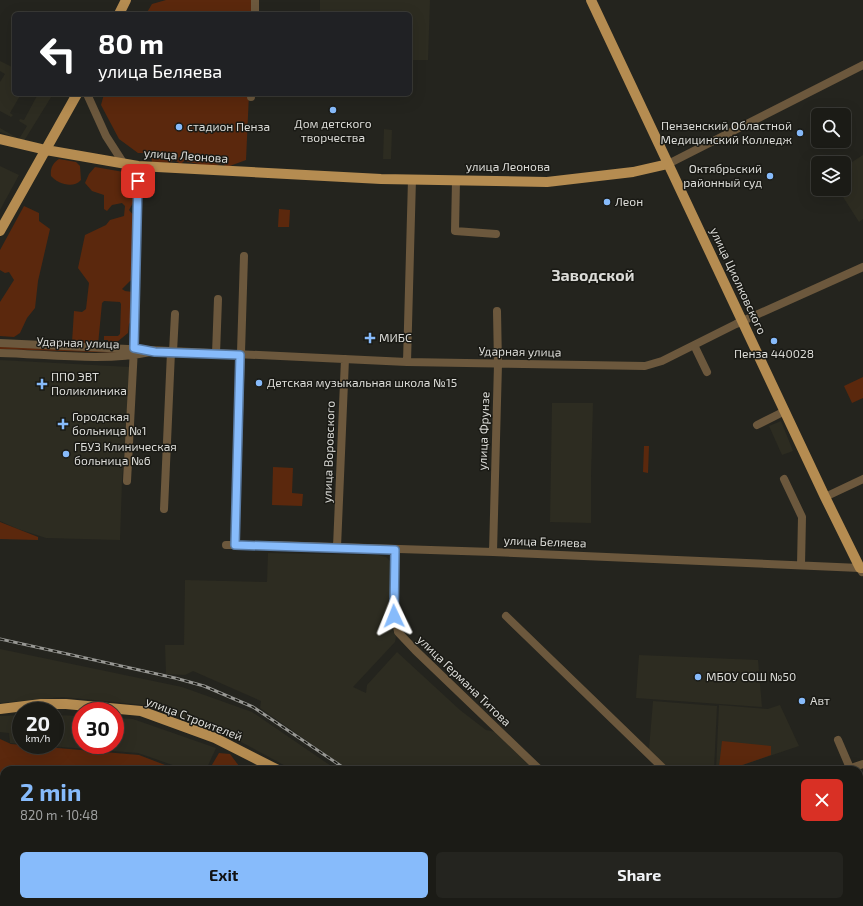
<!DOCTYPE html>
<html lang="en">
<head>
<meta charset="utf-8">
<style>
	:root { --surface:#1b1b16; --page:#24241f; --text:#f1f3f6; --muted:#a0a1a1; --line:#393935; --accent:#87bbfb }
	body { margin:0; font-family:"Exo 2",sans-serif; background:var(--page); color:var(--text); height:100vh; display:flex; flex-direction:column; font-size:15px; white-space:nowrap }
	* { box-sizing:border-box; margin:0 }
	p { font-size:13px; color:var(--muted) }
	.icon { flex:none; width:22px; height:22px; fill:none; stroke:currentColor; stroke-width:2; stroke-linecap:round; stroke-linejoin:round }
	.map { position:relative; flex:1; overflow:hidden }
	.details { position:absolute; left:0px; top:766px; width:863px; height:140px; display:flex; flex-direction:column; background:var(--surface); border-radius:12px 12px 0 0; box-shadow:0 4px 16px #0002,0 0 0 1px var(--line) }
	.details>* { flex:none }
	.banner { position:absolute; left:12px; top:12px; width:400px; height:84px; border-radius:6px; box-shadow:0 4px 16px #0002,0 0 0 1px var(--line); background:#202124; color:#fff; overflow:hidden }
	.fabs { position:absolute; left:811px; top:108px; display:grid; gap:8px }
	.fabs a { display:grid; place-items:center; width:40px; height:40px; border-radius:6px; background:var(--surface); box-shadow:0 4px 16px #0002,0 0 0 1px var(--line); font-size:20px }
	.speed { position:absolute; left:12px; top:702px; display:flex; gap:8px; font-size:20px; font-weight:700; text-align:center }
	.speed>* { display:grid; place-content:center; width:52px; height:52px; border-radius:50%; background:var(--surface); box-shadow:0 4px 16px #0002,0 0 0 1px var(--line); line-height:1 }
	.speed small { font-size:10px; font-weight:400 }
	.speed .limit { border:6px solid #d22; background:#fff; color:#111 }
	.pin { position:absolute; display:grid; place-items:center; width:34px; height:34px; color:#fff; margin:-17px; border-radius:8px; box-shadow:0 2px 6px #0006 }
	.me { position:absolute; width:44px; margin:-22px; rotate:358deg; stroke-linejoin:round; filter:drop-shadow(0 0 3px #0008) }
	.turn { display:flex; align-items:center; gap:14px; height:84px; padding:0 20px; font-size:18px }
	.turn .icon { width:52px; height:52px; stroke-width:2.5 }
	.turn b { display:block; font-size:28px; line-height:34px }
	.round { display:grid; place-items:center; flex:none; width:42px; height:42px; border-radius:6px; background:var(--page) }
	.overview { display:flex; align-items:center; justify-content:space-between; height:68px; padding:0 20px }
	h1 { font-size:24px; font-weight:700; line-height:30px; color:var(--accent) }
	.primary-button { display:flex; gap:8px; margin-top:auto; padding:8px 20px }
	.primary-button a { flex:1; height:46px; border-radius:6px; background:var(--accent); color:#111; font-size:16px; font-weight:700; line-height:46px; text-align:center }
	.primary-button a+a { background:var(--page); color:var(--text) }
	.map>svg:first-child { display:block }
	.built { fill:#2d2c21 }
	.green { fill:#5b280d }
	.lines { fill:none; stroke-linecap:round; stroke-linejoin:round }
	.minor { stroke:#6c583d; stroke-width:8 }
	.major { stroke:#b58c51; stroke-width:10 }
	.rail-casing { stroke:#979793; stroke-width:3 }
	.rail { stroke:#1a1a15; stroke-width:1.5; stroke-dasharray:4.5; stroke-linecap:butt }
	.route-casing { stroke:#587aa3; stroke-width:10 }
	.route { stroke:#87bbfb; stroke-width:7 }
	.poi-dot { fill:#87bbfb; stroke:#1a1a15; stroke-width:1.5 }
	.labels { text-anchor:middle; stroke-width:3; stroke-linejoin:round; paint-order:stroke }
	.poi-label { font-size:12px; fill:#dbdbd7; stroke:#1a1a15; text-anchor:start }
	.street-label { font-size:12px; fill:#dbdbd7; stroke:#1a1a15 }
	.district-label { font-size:16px; font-weight:bold; fill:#dbdbd7; stroke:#1a1a15 }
</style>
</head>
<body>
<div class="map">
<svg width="863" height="906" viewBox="0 0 863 906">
	<rect width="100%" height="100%" fill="#24241e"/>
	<path class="built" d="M 320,0 L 430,0 L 428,60 L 410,60 L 410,14 L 320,14 Z
		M 0,61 L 14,68 L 14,94 L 21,94 L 10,113 L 13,115 L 11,117 L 0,111 L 0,82 L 5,74 L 0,71 Z
		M 38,94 L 53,94 L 24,141 L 0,132 L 0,128 L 19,139 L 27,126 L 19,121 L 20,119 L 24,120 Z
		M 384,129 L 392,130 L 391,159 L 383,159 Z
		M 863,155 L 863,219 L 859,222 L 838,189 L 844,189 L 844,167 Z
		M 0,166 L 19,175 L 0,210 Z
		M 0,360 L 130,367 L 122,482 L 120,540 L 46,538 L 18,529 L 0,521 Z
		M 552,403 L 593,403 L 591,477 L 591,523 L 550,522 Z
		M 781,421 L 793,451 L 782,455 L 769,426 Z
		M 268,553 L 378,555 L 386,557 L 390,561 L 392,568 L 390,618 L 391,627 L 396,637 L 395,642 L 353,687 L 366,693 L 367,685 L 397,652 L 460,710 L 486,730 L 496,732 L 534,770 L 349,770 L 260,708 L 261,701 L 193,671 L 185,675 L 166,674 L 165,645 L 184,645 L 185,580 L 267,582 Z
		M 0,649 L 182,687 L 252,712 L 337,770 L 293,770 L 219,730 L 144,705 L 63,697 L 0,703 Z
		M 639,655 L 758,660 L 762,707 L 636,698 Z
		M 653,701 L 717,706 L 714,770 L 670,770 L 649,749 Z
		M 719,705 L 768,709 L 780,705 L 799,746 L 728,770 L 716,770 Z
		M 21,715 L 21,744 L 10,743 L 9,733 L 0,732 L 0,716 Z
		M 55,715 L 81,716 L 81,745 L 115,745 L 115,718 L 133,719 L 216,748 L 206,770 L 187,770 L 138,753 L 36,745 L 55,745 Z
		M 863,880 L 863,906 L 810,906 L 809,902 L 859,902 L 859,881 Z
		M 197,902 L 439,902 L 442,906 L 195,906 Z
		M 459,902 L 489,902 L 491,906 L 461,906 Z
		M 500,902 L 615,902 L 596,906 L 502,906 Z
		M 626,902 L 790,902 L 791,906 L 626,906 Z"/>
	<path class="green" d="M 166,0 L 254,0 L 253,14 L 146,14 L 152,4 Z
		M 104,94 L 249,94 L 246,160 L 227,167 L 222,163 C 212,169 195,163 184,161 L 181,164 L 174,160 L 169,163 L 163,162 L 152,164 L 151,153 L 138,153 L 119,139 L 101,105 Z
		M 59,159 L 76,162 L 80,166 L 81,180 C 73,189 58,184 51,176 C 50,168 53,163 59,159 Z
		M 95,167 L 135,174 L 134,201 L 129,210 L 135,217 L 133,278 L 122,289 L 125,291 L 133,292 L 133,319 L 129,324 L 128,333 L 117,342 L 115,347 L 108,347 L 108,340 L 104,340 L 104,336 L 118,336 L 120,334 L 121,304 L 120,302 L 104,301 L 102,303 L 98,345 L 73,344 L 72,342 L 74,311 L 82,312 L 86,309 L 89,283 L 78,268 L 85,235 L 106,225 L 110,220 L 124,216 L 125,206 L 122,203 L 112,205 L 107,211 L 104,209 L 104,195 L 92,191 L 85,183 L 89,174 Z
		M 24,206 L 39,213 L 39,221 L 50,229 L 38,281 L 35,308 L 27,318 L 20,333 L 14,337 L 0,336 L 0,302 L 14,280 L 9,272 L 5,273 L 0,270 L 0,250 Z
		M 279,209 L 290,210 L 289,227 L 278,227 Z
		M 0,346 L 123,350 L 124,353 L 0,349 Z
		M 863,377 L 863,398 L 852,403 L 844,386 Z
		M 644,446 L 649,446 L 648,473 L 643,472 Z
		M 273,467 L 293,468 L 292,493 L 303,494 L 302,506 L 272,505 Z
		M 0,522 L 38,537 L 38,540 L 0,539 Z
		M 0,739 L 11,744 L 139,755 L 178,770 L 4,770 L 4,902 L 196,902 L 194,906 L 0,906 Z
		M 722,741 L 771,746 L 771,755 L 728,770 L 721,770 L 719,767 Z
		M 219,753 L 230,754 L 242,770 L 209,770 Z"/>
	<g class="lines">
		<path class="minor" d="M 255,14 L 255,0
			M 87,94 L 106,136 L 124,164
			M 251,97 L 251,94
			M 668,164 L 863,65
			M 456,180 L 455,231 L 496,234
			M 0,343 L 407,362 L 645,366 L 662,361 L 736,324 L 863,267
			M 694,345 L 707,372
			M 173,352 L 175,314
			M 0,353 C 47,354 104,362 150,352
			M 216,354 L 218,299
			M 407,362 L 412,179
			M 757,425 L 785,411
			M 784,479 L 802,517 L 801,565
			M 127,481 L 134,348 L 138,166
			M 825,497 L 863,479
			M 164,509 L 171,352
			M 226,545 L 274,545 L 493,552 L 860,568 L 862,572
			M 235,545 L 244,256
			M 337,547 L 345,359
			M 395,550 L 395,615 L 398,632 L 415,650 L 540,770
			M 493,552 L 498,364 L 497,311
			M 506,616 L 665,770
			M 838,740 L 850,768
			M 845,770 L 863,764
			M 619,902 L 620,906"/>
		<path class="major" d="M 591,0 L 825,497 L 860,568 L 863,568
			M 119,14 L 126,0
			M 0,139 L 46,150 L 138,166 L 381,179 L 547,182 L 633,172 L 668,164
			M 0,231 L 77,94
			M 0,709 L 41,704 L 66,704 L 141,711 L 215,738 L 278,770
			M 447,902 L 449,906"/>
		<g class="rail-casing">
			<path id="rail" d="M 0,639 L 175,678 L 204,686 L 253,707 L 347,770
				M 497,902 L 499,906"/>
		</g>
		<use href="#rail" class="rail"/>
	</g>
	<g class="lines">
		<g class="route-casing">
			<path id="route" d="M 138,181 L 134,348 L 155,352 L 240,355 L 235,545 L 395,550 L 394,616"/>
		</g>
		<use href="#route" class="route"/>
	</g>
	<g class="poi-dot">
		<circle cx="333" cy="110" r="4"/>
		<circle cx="179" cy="127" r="4"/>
		<circle cx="800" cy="133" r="4"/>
		<circle cx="770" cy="176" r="4"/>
		<circle cx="607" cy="202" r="4"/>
		<path d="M368 332h4v4h4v4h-4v4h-4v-4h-4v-4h4z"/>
		<circle cx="774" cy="341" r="4"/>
		<circle cx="259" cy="383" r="4"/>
		<path d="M40 378h4v4h4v4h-4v4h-4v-4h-4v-4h4z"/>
		<path d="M61 418h4v4h4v4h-4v4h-4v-4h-4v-4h4z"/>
		<circle cx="66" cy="454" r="4"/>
		<circle cx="698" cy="677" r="4"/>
		<circle cx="802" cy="701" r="4"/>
	</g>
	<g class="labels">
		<g class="poi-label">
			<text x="333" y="128" text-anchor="middle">Дом детского<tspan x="333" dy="14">творчества</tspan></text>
			<text x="792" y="130" text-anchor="end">Пензенский Областной<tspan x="792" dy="14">Медицинский Колледж</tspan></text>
			<text x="187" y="131">стадион Пенза</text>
			<text x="762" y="173" text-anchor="end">Октябрьский<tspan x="762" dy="14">районный суд</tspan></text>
			<text x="615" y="206">Леон</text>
			<text x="379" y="342">МИБС</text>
			<text x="774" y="358" text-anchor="middle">Пенза 440028</text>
			<text x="51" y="381">ППО ЭВТ<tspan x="51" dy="14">Поликлиника</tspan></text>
			<text x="267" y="387">Детская музыкальная школа №15</text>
			<text x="72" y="421">Городская<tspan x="72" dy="14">больница №1</tspan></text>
			<text x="74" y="451">ГБУЗ Клиническая<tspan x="74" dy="14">больница №6</tspan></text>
			<text x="706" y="681">МБОУ СОШ №50</text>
			<text x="810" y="705">Авт</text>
		</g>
		<g class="street-label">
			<text transform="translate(186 156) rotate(4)" y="4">улица Леонова</text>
			<text x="508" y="171">улица Леонова</text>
			<text transform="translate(738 281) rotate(65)" y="4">улица Циолковского</text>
			<text transform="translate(78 343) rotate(2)" y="4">Ударная улица</text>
			<text transform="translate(520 352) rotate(1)" y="4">Ударная улица</text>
			<text transform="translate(484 431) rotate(-88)" y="4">улица Фрунзе</text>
			<text transform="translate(329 452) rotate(-88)" y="4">улица Воровского</text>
			<text transform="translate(545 542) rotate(2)" y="4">улица Беляева</text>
			<text transform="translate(464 681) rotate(44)" y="4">улица Германа Титова</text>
			<text transform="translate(194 719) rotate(21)" y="4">улица Строителей</text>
		</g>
		<g class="district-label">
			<text x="593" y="281">Заводской</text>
		</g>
	</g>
</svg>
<div class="fabs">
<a><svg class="icon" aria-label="search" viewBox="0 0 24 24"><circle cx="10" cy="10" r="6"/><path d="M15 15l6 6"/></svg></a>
<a><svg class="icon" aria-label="layers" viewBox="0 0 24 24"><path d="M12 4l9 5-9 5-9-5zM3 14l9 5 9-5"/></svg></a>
</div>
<div class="speed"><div>20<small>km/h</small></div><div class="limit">30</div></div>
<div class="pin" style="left:138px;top:181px;background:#d93025"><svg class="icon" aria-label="arrive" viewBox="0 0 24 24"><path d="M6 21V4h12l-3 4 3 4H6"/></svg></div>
<svg class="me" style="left:394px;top:616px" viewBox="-20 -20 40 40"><path d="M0-17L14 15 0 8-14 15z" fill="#87bbfb" stroke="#fff" stroke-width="4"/></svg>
<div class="banner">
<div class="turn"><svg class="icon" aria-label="left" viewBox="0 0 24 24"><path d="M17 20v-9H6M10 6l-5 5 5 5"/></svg><div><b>80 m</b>улица Беляева</div></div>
</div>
<section class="details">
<div class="overview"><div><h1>2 min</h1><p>820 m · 10:48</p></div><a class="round" style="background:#d93025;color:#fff"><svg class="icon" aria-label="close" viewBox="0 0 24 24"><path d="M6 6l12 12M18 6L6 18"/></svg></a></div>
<div class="primary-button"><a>Exit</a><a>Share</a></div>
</section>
</div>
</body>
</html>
